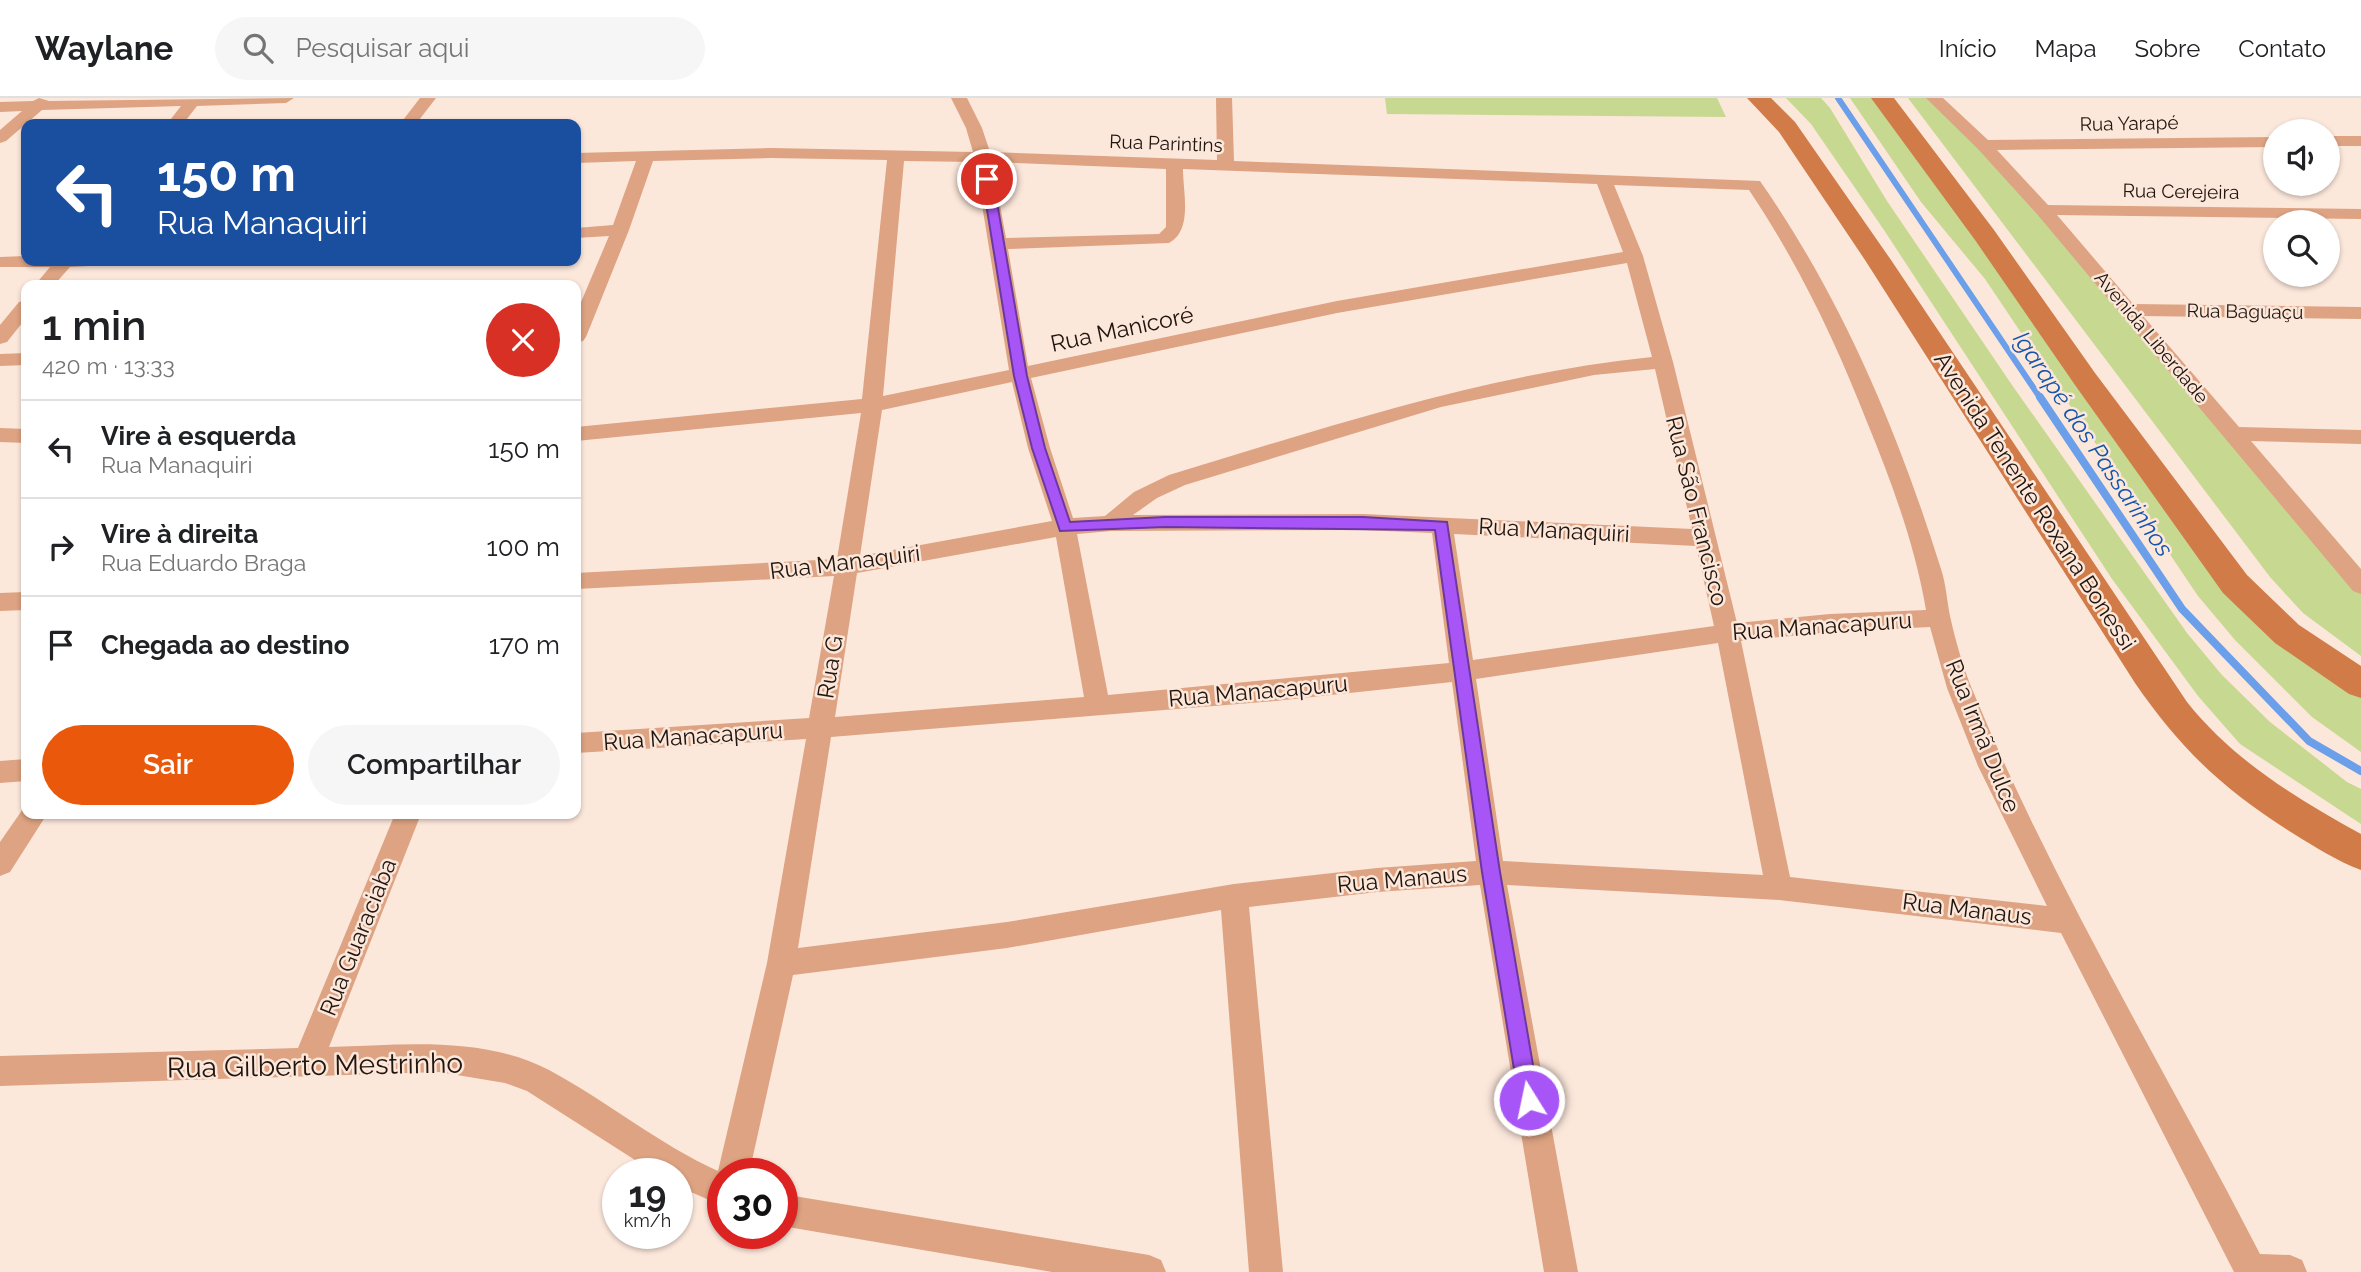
<!DOCTYPE html>
<html lang="pt">
<head>
<meta charset="utf-8">
<style>
	:root { --surface:#fff; --page:#f6f6f6; --text:#202124; --muted:#757577; --line:#e0e0e0; --accent:#ea580c }
	body { margin:0; font-family:Raleway,sans-serif; background:var(--page); color:var(--text); height:100vh; display:flex; flex-direction:column; font-size:26px; white-space:nowrap }
	* { box-sizing:border-box; margin:0 }
	p { font-size:23px; color:var(--muted) }
	.icon { flex:none; width:38px; height:38px; fill:none; stroke:currentColor; stroke-width:2; stroke-linecap:round; stroke-linejoin:round }
	.map { position:relative; flex:1; overflow:hidden }
	.panel { position:absolute; left:21px; top:182px; width:560px; height:539px; display:flex; flex-direction:column; background:var(--surface); border-radius:14px; box-shadow:0 2px 5px #0004 }
	.panel>* { flex:none }
	.hud { position:absolute; left:21px; top:21px; width:560px; height:147px; border-radius:14px; box-shadow:0 2px 5px #0004; background:#1a4fa0; color:#fff; overflow:hidden }
	.fabs { position:absolute; left:2263px; top:21px; display:grid; gap:14px }
	.fabs a { display:grid; place-items:center; width:77px; height:77px; border-radius:50%; background:var(--surface); box-shadow:0 2px 5px #0004; font-size:35px }
	.speed { position:absolute; left:602px; top:1060px; display:flex; gap:14px; font-size:35px; font-weight:700; text-align:center }
	.speed>* { display:grid; place-content:center; width:91px; height:91px; border-radius:50%; background:var(--surface); box-shadow:0 2px 5px #0004; line-height:1 }
	.speed small { font-size:18px; font-weight:400 }
	.speed .limit { border:10px solid #d22; background:#fff; color:#111 }
	.pin { position:absolute; display:grid; place-items:center; width:60px; height:60px; color:#fff; margin:-30px; border:4px solid #fff; border-radius:50%; box-shadow:0 2px 7px #0007 }
	.me { position:absolute; width:77px; margin:-38px; rotate:350deg; stroke-linejoin:round; filter:drop-shadow(0 0 5px #0008) }
	.turn { display:flex; align-items:center; gap:24px; height:147px; padding:0 21px; font-size:32px }
	.turn .icon { width:91px; height:91px; stroke-width:2.5 }
	.turn b { display:block; font-size:49px; line-height:60px }
	.round { display:grid; place-items:center; flex:none; width:74px; height:74px; border-radius:37px; background:var(--page) }
	.headline { display:flex; align-items:center; justify-content:space-between; height:119px; padding:0 21px }
	h1 { font-size:42px; font-weight:600; line-height:52px }
	.button { display:flex; gap:14px; margin-top:auto; padding:14px 21px }
	.button a { flex:1; height:80px; border-radius:42px; background:var(--accent); color:#fff; font-size:28px; font-weight:600; line-height:80px; text-align:center }
	.button a+a { background:var(--page); color:var(--text) }
	ul { padding:0; list-style:none }
	li { display:flex; align-items:center; gap:21px; height:98px; padding:0 21px; border-top:2px solid var(--line) }
	li div { flex:1 }
	li b { display:block; font-size:26px }
	li em { font-style:normal }
	header { display:flex; align-items:center; gap:42px; box-sizing:border-box; height:98px; padding:0 35px; background:var(--surface); border-bottom:2px solid var(--line) }
	header strong { font-size:33px }
	nav { display:flex; gap:38px; margin-inline-start:auto; font-size:24px }
	.search { width:490px; height:63px; background:var(--page); display:flex; align-items:center; gap:18px; box-sizing:border-box; padding:0 24px; border-radius:38px; color:var(--muted); font-size:26px }
	.map>svg:first-child { display:block }
	.green { fill:#c7d891 }
	.lines { fill:none; stroke-linecap:round; stroke-linejoin:round }
	.stream-far1 { stroke:#6c9fea; stroke-width:6 }
	.stream { stroke:#6c9fea; stroke-width:8 }
	.street { fill:#dda382; fill-rule:evenodd }
	.secondary { fill:#d17c48; fill-rule:evenodd }
	.route { fill:#a855f7; stroke:#6d37a1; stroke-width:2 }
	.labels { text-anchor:middle; stroke-width:5; stroke-linejoin:round; paint-order:stroke }
	.far-street-label { font-size:19px; fill:#21150e; stroke:#fce7db }
	.street-label { font-size:23px; fill:#21150e; stroke:#fce7db }
	.water-label { font-size:24px; font-style:italic; fill:#1454ac; stroke:#fce7db }
	.near-street-label { font-size:28px; fill:#21150e; stroke:#fce7db }
</style>
</head>
<body>
<header>
<strong>Waylane</strong>
<div class="search"><svg class="icon" aria-label="search" viewBox="0 0 24 24"><circle cx="10" cy="10" r="6"/><path d="M15 15l6 6"/></svg>Pesquisar aqui</div>
<nav><a>Início</a><a>Mapa</a><a>Sobre</a><a>Contato</a></nav>
</header>
<div class="map">
<svg width="2361" height="1174" viewBox="0 0 2361 1174">
	<rect width="100%" height="100%" fill="#fce7db"/>
	<path class="green" d="M 1385,0 L 1717,0 L 1726,19 L 1387,16 Z
		M 1786,0 L 1821,0 L 1830,10 L 1887,103 L 2012,287 L 2187,535 L 2222,577 L 2270,624 L 2347,684 L 2361,691 L 2361,726 L 2240,646 L 2198,598 L 2112,481 L 1884,132 L 1811,26 Z
		M 1850,0 L 1874,0 L 2167,399 L 2361,595 L 2361,654 L 2312,619 L 2235,542 L 2198,498 L 1985,181 L 1921,104 Z
		M 1908,0 L 1929,0 L 1980,45 L 2361,491 L 2361,558 L 2303,515 L 2270,479 Z"/>
	<g class="lines">
		<path class="stream-far1" d="M 1838,0 L 2041,301"/>
		<path class="stream" d="M 2040,299 L 2182,511 L 2309,643 L 2361,673"/>
		<path class="street" d="M 39,0 L 49,3 L 294,0 L 286,5 L 197,8 L 183,26 L 167,26 L 181,8 L 42,12 L 6,43 L 0,45 L 0,32 L 22,13 L 0,14 L 0,4 L 33,3 Z
			M 420,0 L 436,0 L 416,26 L 400,26 Z
			M 951,0 L 967,0 L 982,30 L 990,54 L 1217,62 L 1216,0 L 1232,0 L 1234,63 L 1760,83 C 1843,202 1898,334 1941,471 C 1946,486 1947,503 1950,518 C 1956,545 1964,573 1975,598 C 2055,791 2165,971 2260,1156 L 2290,1157 L 2302,1162 L 2307,1174 L 2234,1174 L 2061,835 L 1779,802 L 1507,787 L 1578,1174 L 1544,1174 L 1480,787 L 1377,794 L 1249,809 L 1283,1174 L 1249,1174 L 1221,812 L 1007,850 L 793,877 L 749,1076 L 723,1076 L 723,1108 L 677,1088 L 677,1076 L 657,1076 L 527,993 L 505,985 L 439,974 L 0,988 L 0,958 L 298,950 L 395,716 L 421,716 L 329,949 C 401,947 482,937 549,972 C 607,1003 658,1046 718,1073 L 767,865 L 806,641 L 576,655 L 576,635 L 809,620 L 834,478 L 576,491 L 576,475 L 837,461 L 861,315 L 576,343 L 576,329 L 862,301 L 887,62 L 771,60 L 653,63 L 629,132 L 586,239 L 583,243 L 576,245 L 576,216 L 609,138 L 576,140 L 576,130 L 613,127 L 636,63 L 576,65 L 576,55 L 771,50 L 973,54 L 966,30 ZM 904,63 L 975,64 L 1009,272 L 883,298 ZM 992,64 L 1166,71 L 1166,129 L 1159,136 L 1006,140 ZM 1183,71 L 1597,86 L 1623,154 L 1337,203 L 1028,268 L 1008,151 L 1169,145 C 1193,132 1183,95 1183,71 ZM 1614,87 L 1749,92 C 1798,165 1835,242 1867,324 C 1892,385 1915,447 1926,512 L 1830,516 L 1737,525 L 1673,264 L 1643,158 ZM 1627,165 L 1652,259 C 1486,276 1328,329 1169,377 L 1134,394 L 1105,418 L 1073,420 L 1050,350 L 1031,280 L 1337,215 ZM 1655,271 L 1692,431 L 1363,416 L 1133,417 L 1157,400 L 1185,387 L 1441,309 L 1594,277 ZM 1012,284 L 1028,350 L 1052,423 L 860,458 L 882,312 ZM 1363,432 L 1432,435 L 1449,565 L 1108,597 L 1077,436 L 1111,433 ZM 1454,436 L 1696,448 L 1714,528 L 1473,562 ZM 1056,439 L 1084,599 L 835,619 L 857,475 ZM 1930,529 L 1947,590 L 1978,668 L 2047,808 L 1790,779 L 1741,543 L 1830,534 ZM 1718,545 L 1763,777 L 1503,763 L 1476,581 ZM 1452,584 L 1476,763 L 1377,770 L 1234,786 L 1007,824 L 798,850 L 831,639 L 1275,603 Z
			M 1926,0 L 1943,0 L 1988,42 L 2275,39 L 2275,49 L 1997,52 L 2048,107 L 2361,111 L 2361,121 L 2057,117 L 2133,206 L 2361,209 L 2361,221 L 2143,218 L 2239,329 L 2361,332 L 2361,346 L 2251,343 L 2361,471 L 2361,496 L 2353,493 L 2037,116 L 1978,51 Z
			M 2328,38 L 2361,38 L 2361,48 L 2328,48 Z
			M 26,158 L 26,163 L 98,163 L 89,168 L 70,169 L 54,187 L 35,187 L 50,169 L 0,169 L 0,159 Z
			M 26,202 L 26,220 L 7,244 L 0,246 L 0,227 L 19,204 Z
			M 26,255 L 26,267 L 0,268 L 0,256 Z
			M 0,330 L 26,331 L 26,345 L 0,344 Z
			M 26,494 L 26,512 L 0,513 L 0,495 Z
			M 26,661 L 26,683 L 0,685 L 0,663 Z
			M 25,708 L 26,716 L 47,716 L 10,774 L 0,778 L 0,744 Z
			M 782,1096 L 1149,1157 L 1161,1162 L 1166,1174 L 1052,1174 L 782,1128 Z"/>
		<path class="secondary" d="M 1747,0 L 1771,0 L 1795,24 L 1891,162 L 2187,604 C 2233,662 2297,701 2361,736 L 2361,772 C 2337,763 2315,749 2294,736 C 2225,693 2181,652 2135,585 L 1865,162 L 1779,34 Z
			M 1871,0 L 1894,0 L 1994,132 L 2095,275 L 2247,477 L 2299,527 L 2361,568 L 2361,600 L 2349,596 L 2275,545 L 2223,495 L 2075,287 L 1975,142 Z"/>
	</g>
	<path class="route" d="M 987,77 L 993,81 L 1027,278 L 1045,350 L 1070,424 L 1165,419 L 1363,419 L 1447,424 L 1500,774 L 1539,1002 L 1536,1008 L 1529,1011 L 1522,1008 L 1519,1002 L 1482,774 L 1435,432 L 1165,429 L 1060,433 L 1032,350 L 1014,278 L 982,81 Z"/>
	<g class="labels">
		<g class="far-street-label">
			<text transform="translate(2129 25) rotate(-1)" y="7">Rua Yarapé</text>
			<text transform="translate(1166 45) rotate(2)" y="7">Rua Parintins</text>
			<text transform="translate(2181 93) rotate(1)" y="7">Rua Cerejeira</text>
			<text transform="translate(2245 213) rotate(1)" y="7">Rua Baguaçu</text>
			<text transform="translate(2152 239) rotate(50)" y="7">Avenida Liberdade</text>
		</g>
		<g class="street-label">
			<text transform="translate(1122 231) rotate(-12)" y="8">Rua Manicoré</text>
			<text transform="translate(2035 403) rotate(57)" y="8">Avenida Tenente Roxana Bonessi</text>
			<text transform="translate(1697 413) rotate(76)" y="8">Rua São Francisco</text>
			<text transform="translate(1554 432) rotate(3)" y="8">Rua Manaquiri</text>
			<text transform="translate(845 464) rotate(-7)" y="8">Rua Manaquiri</text>
			<text transform="translate(1822 528) rotate(-4)" y="8">Rua Manacapuru</text>
			<text transform="translate(830 569) rotate(-81)" y="8">Rua G</text>
			<text transform="translate(1258 593) rotate(-5)" y="8">Rua Manacapuru</text>
			<text transform="translate(693 638) rotate(-4)" y="8">Rua Manacapuru</text>
			<text transform="translate(1983 638) rotate(68)" y="8">Rua Irmã Dulce</text>
			<text transform="translate(1402 781) rotate(-5)" y="8">Rua Manaus</text>
			<text transform="translate(1967 811) rotate(7)" y="8">Rua Manaus</text>
			<text transform="translate(358 839) rotate(-68)" y="8">Rua Guaraciaba</text>
		</g>
		<g class="water-label">
			<text transform="translate(2093 346) rotate(56)" y="8">Igarapé dos Passarinhos</text>
		</g>
		<g class="near-street-label">
			<text transform="translate(315 967) rotate(-1)" y="10">Rua Gilberto Mestrinho</text>
		</g>
	</g>
</svg>
<div class="fabs">
<a><svg class="icon" aria-label="sound" viewBox="0 0 24 24"><path d="M4 9h4l5-4v14l-5-4H4zM17 9q2 3 0 6"/></svg></a>
<a><svg class="icon" aria-label="search" viewBox="0 0 24 24"><circle cx="10" cy="10" r="6"/><path d="M15 15l6 6"/></svg></a>
</div>
<div class="speed"><div>19<small>km/h</small></div><div class="limit">30</div></div>
<div class="pin" style="left:987px;top:81px;background:#d93025"><svg class="icon" aria-label="arrive" viewBox="0 0 24 24"><path d="M6 21V4h12l-3 4 3 4H6"/></svg></div>
<svg class="me" style="left:1529px;top:1002px" viewBox="-20 -20 40 40"><circle r="17" fill="#a855f7" stroke="#fff" stroke-width="3"/><path d="M0-11L8 9 0 5-8 9z" fill="#fff"/></svg>
<div class="hud">
<div class="turn"><svg class="icon" aria-label="left" viewBox="0 0 24 24"><path d="M17 20v-9H6M10 6l-5 5 5 5"/></svg><div><b>150 m</b>Rua Manaquiri</div></div>
</div>
<section class="panel">
<div class="headline"><div><h1>1 min</h1><p>420 m · 13:33</p></div><a class="round" style="background:#d93025;color:#fff"><svg class="icon" aria-label="close" viewBox="0 0 24 24"><path d="M6 6l12 12M18 6L6 18"/></svg></a></div>
<ul>
<li><svg class="icon" aria-label="left" viewBox="0 0 24 24"><path d="M17 20v-9H6M10 6l-5 5 5 5"/></svg><div><b>Vire à esquerda</b><p>Rua Manaquiri</p></div><em>150 m</em></li>
<li><svg class="icon" aria-label="right" viewBox="0 0 24 24"><path d="M7 20v-9h11M14 6l5 5-5 5"/></svg><div><b>Vire à direita</b><p>Rua Eduardo Braga</p></div><em>100 m</em></li>
<li><svg class="icon" aria-label="arrive" viewBox="0 0 24 24"><path d="M6 21V4h12l-3 4 3 4H6"/></svg><div><b>Chegada ao destino</b></div><em>170 m</em></li>
</ul>
<div class="button"><a>Sair</a><a>Compartilhar</a></div>
</section>
</div>
</body>
</html>
